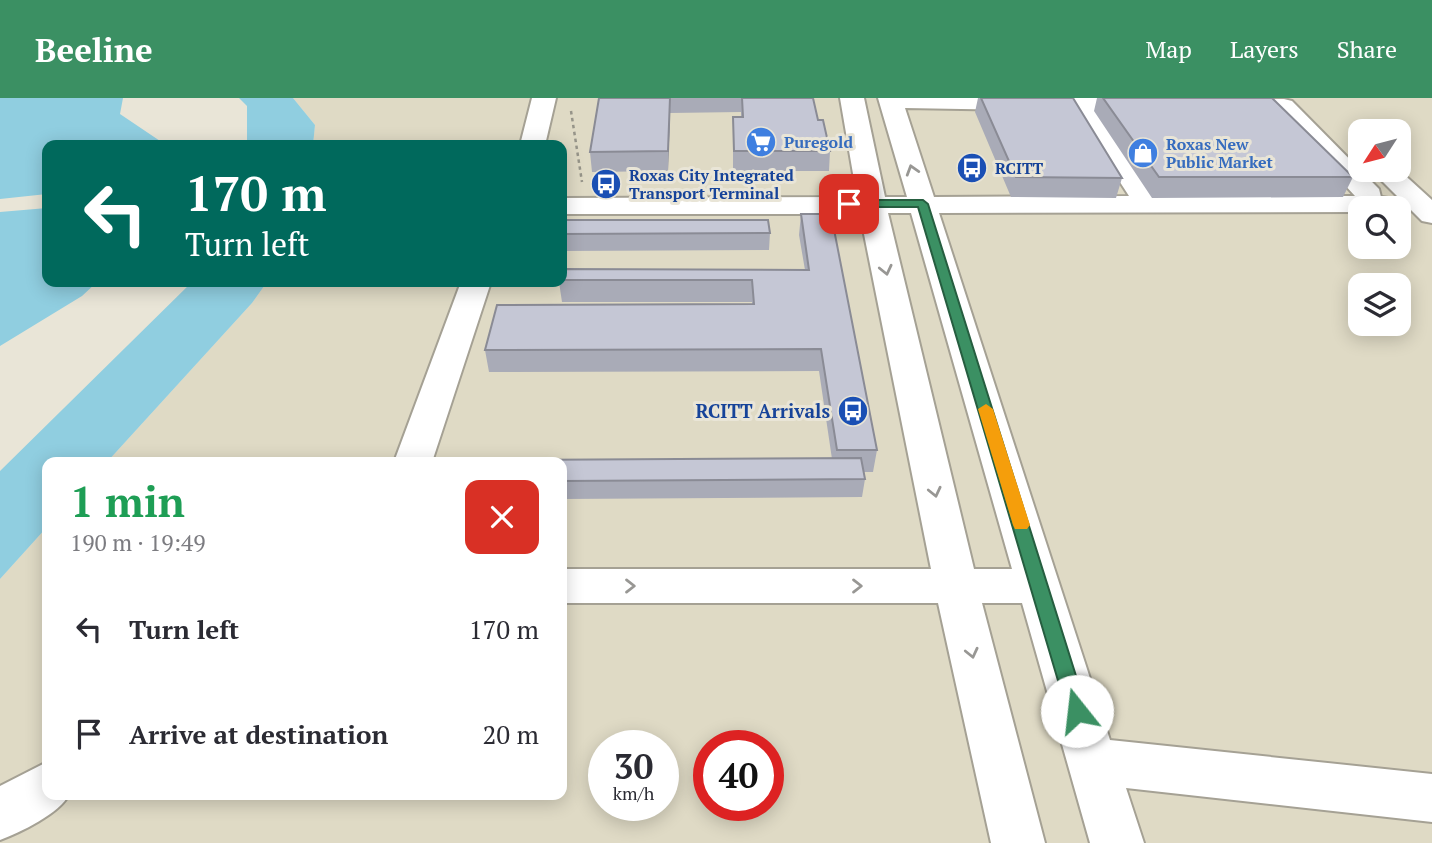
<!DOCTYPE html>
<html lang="en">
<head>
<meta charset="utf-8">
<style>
	:root { --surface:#fff; --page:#f7f7f7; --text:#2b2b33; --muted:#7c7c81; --accent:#3b9063 }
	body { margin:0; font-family:"PT Serif",serif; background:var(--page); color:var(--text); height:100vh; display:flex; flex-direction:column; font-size:26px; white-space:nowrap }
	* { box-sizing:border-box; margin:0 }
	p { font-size:23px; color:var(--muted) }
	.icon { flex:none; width:38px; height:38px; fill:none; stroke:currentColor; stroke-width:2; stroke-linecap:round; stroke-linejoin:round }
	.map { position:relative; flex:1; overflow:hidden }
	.drawer { position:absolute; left:42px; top:359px; width:525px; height:343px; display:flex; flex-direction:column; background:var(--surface); border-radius:14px; box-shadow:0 4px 18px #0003 }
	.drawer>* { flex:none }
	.banner { position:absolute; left:42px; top:42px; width:525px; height:147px; border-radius:14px; box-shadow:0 4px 18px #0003; background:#00695c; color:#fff; overflow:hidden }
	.needle { width:46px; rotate:234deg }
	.fabs { position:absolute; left:1348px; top:21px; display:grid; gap:14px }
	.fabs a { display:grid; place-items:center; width:63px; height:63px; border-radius:14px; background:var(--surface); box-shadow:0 4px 18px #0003; font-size:35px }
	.speed { position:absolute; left:588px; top:632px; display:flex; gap:14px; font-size:35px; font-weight:700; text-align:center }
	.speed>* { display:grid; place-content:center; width:91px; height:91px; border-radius:50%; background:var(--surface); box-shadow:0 4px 18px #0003; line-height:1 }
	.speed small { font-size:18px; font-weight:400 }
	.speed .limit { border:10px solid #d22; background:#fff; color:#111 }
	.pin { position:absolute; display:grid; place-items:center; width:60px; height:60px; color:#fff; margin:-30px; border-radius:14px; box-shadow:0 4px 10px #0006 }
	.me { position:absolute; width:77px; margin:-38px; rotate:344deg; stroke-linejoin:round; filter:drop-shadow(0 0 5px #0008) }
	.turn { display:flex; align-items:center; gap:24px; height:147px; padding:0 28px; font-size:32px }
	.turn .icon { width:91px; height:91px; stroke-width:2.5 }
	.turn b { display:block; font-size:49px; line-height:60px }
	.round { display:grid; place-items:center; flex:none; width:74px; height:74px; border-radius:14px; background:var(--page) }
	.summary { display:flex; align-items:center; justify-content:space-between; height:119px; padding:0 28px }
	h1 { font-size:42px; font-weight:700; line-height:52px; color:#1e9e55 }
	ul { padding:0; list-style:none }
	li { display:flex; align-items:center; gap:21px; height:105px; padding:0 28px }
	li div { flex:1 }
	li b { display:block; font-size:26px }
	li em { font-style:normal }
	header { display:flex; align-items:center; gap:42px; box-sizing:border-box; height:98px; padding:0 35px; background:var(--accent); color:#fff }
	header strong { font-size:33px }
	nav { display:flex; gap:38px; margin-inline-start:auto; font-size:24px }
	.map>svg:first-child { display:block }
	.built { fill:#dfdac5; fill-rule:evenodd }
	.water { fill:#90cee0 }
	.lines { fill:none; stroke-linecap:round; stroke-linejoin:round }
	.minor-casing { stroke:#a5a194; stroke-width:4 }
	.path { stroke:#969489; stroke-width:2.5; stroke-dasharray:3.5 3.5; stroke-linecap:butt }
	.minor { fill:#fff; fill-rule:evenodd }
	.wall { fill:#a9abb7 }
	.shaded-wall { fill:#8a8b95 }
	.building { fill:#c5c7d5; stroke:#8a8b95; stroke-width:2 }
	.oneway { stroke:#989794 }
	.route { fill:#3b9063; stroke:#265e40; stroke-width:2 }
	.slow { fill:#f59e0b }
	.labels { text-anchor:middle; stroke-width:6; stroke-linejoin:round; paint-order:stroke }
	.far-shop-label { font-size:16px; font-weight:bold; fill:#366cbe; stroke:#e9e5d7; text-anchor:start }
	.far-transit-label { font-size:16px; font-weight:bold; fill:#164399; stroke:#e9e5d7; text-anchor:start }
	.transit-label { font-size:19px; font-weight:bold; fill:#164399; stroke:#e9e5d7; text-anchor:end }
</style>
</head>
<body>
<header>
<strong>Beeline</strong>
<nav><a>Map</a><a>Layers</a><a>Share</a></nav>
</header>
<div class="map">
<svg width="1432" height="745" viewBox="0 0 1432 745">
	<rect width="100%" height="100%" fill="#e9e5d7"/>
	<path class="built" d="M 293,0 L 1432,0 L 1432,745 L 0,745 L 0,481 L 47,429 L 47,696 L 562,696 L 562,364 L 107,364 L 252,205 L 267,184 L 562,184 L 562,47 L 313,47 L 315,27 ZM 1360,33 L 1398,33 L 1398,72 L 1360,72 ZM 1360,110 L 1398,110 L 1398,149 L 1360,149 ZM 1360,187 L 1398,187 L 1398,226 L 1360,226 ZM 604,648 L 663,648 L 663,707 L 604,707 ZM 709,648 L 768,648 L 768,707 L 709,707 Z"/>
	<path class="water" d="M 0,0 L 123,0 L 120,16 L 166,47 L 47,47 L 47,96 L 0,101 Z
		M 239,0 L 293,0 L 315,27 L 313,47 L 247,47 L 247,8 Z
		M 47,110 L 47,184 L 97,184 L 82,198 L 0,248 L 0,114 Z
		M 192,184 L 267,184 L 252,205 L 107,364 L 47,364 L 47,429 L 0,481 L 0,373 Z"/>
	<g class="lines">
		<g class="minor-casing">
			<path id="minor" d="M 532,0 L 556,0 L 545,47 L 520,47 Z
				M 840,0 L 864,0 L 885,99 L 907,99 L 878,0 L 1148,0 L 1156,2 L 1160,7 L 1156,12 L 1098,13 L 1156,98 L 1355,98 L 1278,15 L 1221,13 L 1217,8 L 1221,3 L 1229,1 L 1284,1 L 1292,3 L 1379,91 L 1381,99 L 1388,100 L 1392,106 L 1389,110 L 1360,110 L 1360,114 L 939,115 L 1110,642 L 1432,676 L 1432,724 L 1126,690 L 1144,745 L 1090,745 L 1022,505 L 982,505 L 1045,745 L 991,745 L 938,505 L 562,505 L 562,471 L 931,471 L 860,116 L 562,116 L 562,100 L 857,99 ZM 905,10 L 1074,13 L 1129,98 L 934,99 ZM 888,115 L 911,115 L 1012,471 L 974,471 Z
				M 1398,71 L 1432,102 L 1432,125 L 1422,123 L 1371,72 Z
				M 461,184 L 491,184 L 432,364 L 394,364 Z
				M 47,664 L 47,696 L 69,696 C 61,715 19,735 0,742 L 0,688 Z"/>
		</g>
		<path class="path" d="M 571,13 L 582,84"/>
		<use href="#minor" class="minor"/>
	</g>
	<path class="wall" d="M 599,0 L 813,0 L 818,22 L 830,53 L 829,73 L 733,73 L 733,19 L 741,19 L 741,14 L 670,15 L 668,73 L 592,74 L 590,54 Z
		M 978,0 L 1073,0 L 1122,80 L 1116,100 L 1011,99 L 975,14 Z
		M 1097,0 L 1272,0 L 1353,79 L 1343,99 L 1152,100 L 1094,13 Z
		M 801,116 L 877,352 L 873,374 L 864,374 L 865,381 L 862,399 L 562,401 L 562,364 L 832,361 L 819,273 L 489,274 L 485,252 L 752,206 L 752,204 L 562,204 L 559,184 L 562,184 L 562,171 L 805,172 L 799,137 Z
		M 562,122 L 770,135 L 769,152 L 562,153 Z"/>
	<path class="shaded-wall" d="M 670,0 L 670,15 L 668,73 L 668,53 Z"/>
	<path class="building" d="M 599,0 L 670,0 L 668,53 L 590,54 Z
		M 742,0 L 813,0 L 818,22 L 823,22 L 830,53 L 734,53 L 733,19 L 743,19 Z
		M 981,0 L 1073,0 L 1122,80 L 1016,79 Z
		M 1103,0 L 1272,0 L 1353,79 L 1159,79 Z
		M 801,116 L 831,116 L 877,352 L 837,352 L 821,251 L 485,252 L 497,207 L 754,206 L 752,182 L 562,182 L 562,171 L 809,172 Z
		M 562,122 L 768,122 L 770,135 L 562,136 Z
		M 861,360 L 865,381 L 562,383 L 562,364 L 498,364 L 499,362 Z"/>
	<defs><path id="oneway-chevron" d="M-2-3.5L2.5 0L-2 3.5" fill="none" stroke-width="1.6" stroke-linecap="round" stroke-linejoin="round" transform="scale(1.75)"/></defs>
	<g class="oneway">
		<use href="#oneway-chevron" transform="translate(912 72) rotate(-107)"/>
		<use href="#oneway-chevron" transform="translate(886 172) rotate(77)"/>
		<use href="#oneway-chevron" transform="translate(935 394) rotate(77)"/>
		<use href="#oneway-chevron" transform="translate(630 488)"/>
		<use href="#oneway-chevron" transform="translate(857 488)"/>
		<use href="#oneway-chevron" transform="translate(972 555) rotate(77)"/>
	</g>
	<path class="route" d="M 923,102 L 928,106 L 1087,613 L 1084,620 L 1077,622 L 1070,620 L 1067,613 L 918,109 L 849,109 L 843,106 L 849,102 Z"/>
	<path class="slow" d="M 986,306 L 993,311 L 1030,427 L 1027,431 L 1015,431 L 1013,427 L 978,311 Z"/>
	<defs>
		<g id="supermarket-disc" transform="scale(1.575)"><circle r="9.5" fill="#3f7fe0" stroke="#e9e5d7"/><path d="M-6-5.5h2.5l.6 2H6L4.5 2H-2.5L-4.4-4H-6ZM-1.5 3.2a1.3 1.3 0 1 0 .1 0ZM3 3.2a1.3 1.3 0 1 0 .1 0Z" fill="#fff"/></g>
		<g id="shop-disc" transform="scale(1.575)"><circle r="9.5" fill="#3f7fe0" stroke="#e9e5d7"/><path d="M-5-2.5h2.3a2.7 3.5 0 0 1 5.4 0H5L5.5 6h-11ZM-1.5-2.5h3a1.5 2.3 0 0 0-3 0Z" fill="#fff"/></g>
		<g id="bus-disc" transform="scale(1.575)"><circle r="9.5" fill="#1a4fb4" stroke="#e9e5d7"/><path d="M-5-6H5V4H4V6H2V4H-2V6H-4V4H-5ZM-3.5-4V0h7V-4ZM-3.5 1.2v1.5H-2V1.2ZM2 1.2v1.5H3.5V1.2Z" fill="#fff"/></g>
	</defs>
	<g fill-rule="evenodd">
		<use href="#supermarket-disc" x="761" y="44"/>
		<use href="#shop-disc" x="1143" y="55"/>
		<use href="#bus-disc" x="972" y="70"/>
		<use href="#bus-disc" x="606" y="86"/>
		<use href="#bus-disc" x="853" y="313"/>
	</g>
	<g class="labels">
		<g class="far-shop-label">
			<text x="784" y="50">Puregold</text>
			<text x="1166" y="52">Roxas New<tspan x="1166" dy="18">Public Market</tspan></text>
		</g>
		<g class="far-transit-label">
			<text x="995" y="76">RCITT</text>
			<text x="629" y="83">Roxas City Integrated<tspan x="629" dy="18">Transport Terminal</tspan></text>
		</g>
		<g class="transit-label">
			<text x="830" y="320">RCITT Arrivals</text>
		</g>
	</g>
</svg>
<div class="fabs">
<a><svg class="needle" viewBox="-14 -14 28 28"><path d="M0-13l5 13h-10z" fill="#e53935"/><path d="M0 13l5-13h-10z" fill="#7c7c81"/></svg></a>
<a><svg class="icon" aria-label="search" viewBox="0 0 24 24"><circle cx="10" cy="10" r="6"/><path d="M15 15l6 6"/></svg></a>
<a><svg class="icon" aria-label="layers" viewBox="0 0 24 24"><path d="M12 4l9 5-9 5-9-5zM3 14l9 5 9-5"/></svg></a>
</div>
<div class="speed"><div>30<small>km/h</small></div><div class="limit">40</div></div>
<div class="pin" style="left:849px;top:106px;background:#d93025"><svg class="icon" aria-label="arrive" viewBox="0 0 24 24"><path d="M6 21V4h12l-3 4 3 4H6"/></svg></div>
<svg class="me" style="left:1077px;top:613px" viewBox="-20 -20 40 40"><circle r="19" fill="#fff"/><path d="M0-13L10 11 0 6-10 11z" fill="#3b9063"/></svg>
<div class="banner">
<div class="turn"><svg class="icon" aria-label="left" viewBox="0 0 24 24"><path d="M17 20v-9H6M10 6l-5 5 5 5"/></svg><div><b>170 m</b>Turn left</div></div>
</div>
<section class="drawer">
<div class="summary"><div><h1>1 min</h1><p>190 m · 19:49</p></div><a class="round" style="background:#d93025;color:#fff"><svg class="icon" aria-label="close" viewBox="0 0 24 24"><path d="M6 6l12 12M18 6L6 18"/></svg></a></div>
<ul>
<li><svg class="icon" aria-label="left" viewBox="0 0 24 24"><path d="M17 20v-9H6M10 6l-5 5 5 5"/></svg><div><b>Turn left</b></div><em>170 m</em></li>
<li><svg class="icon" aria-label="arrive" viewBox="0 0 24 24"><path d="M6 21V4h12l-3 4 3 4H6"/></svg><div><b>Arrive at destination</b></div><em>20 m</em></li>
</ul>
</section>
</div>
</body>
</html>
